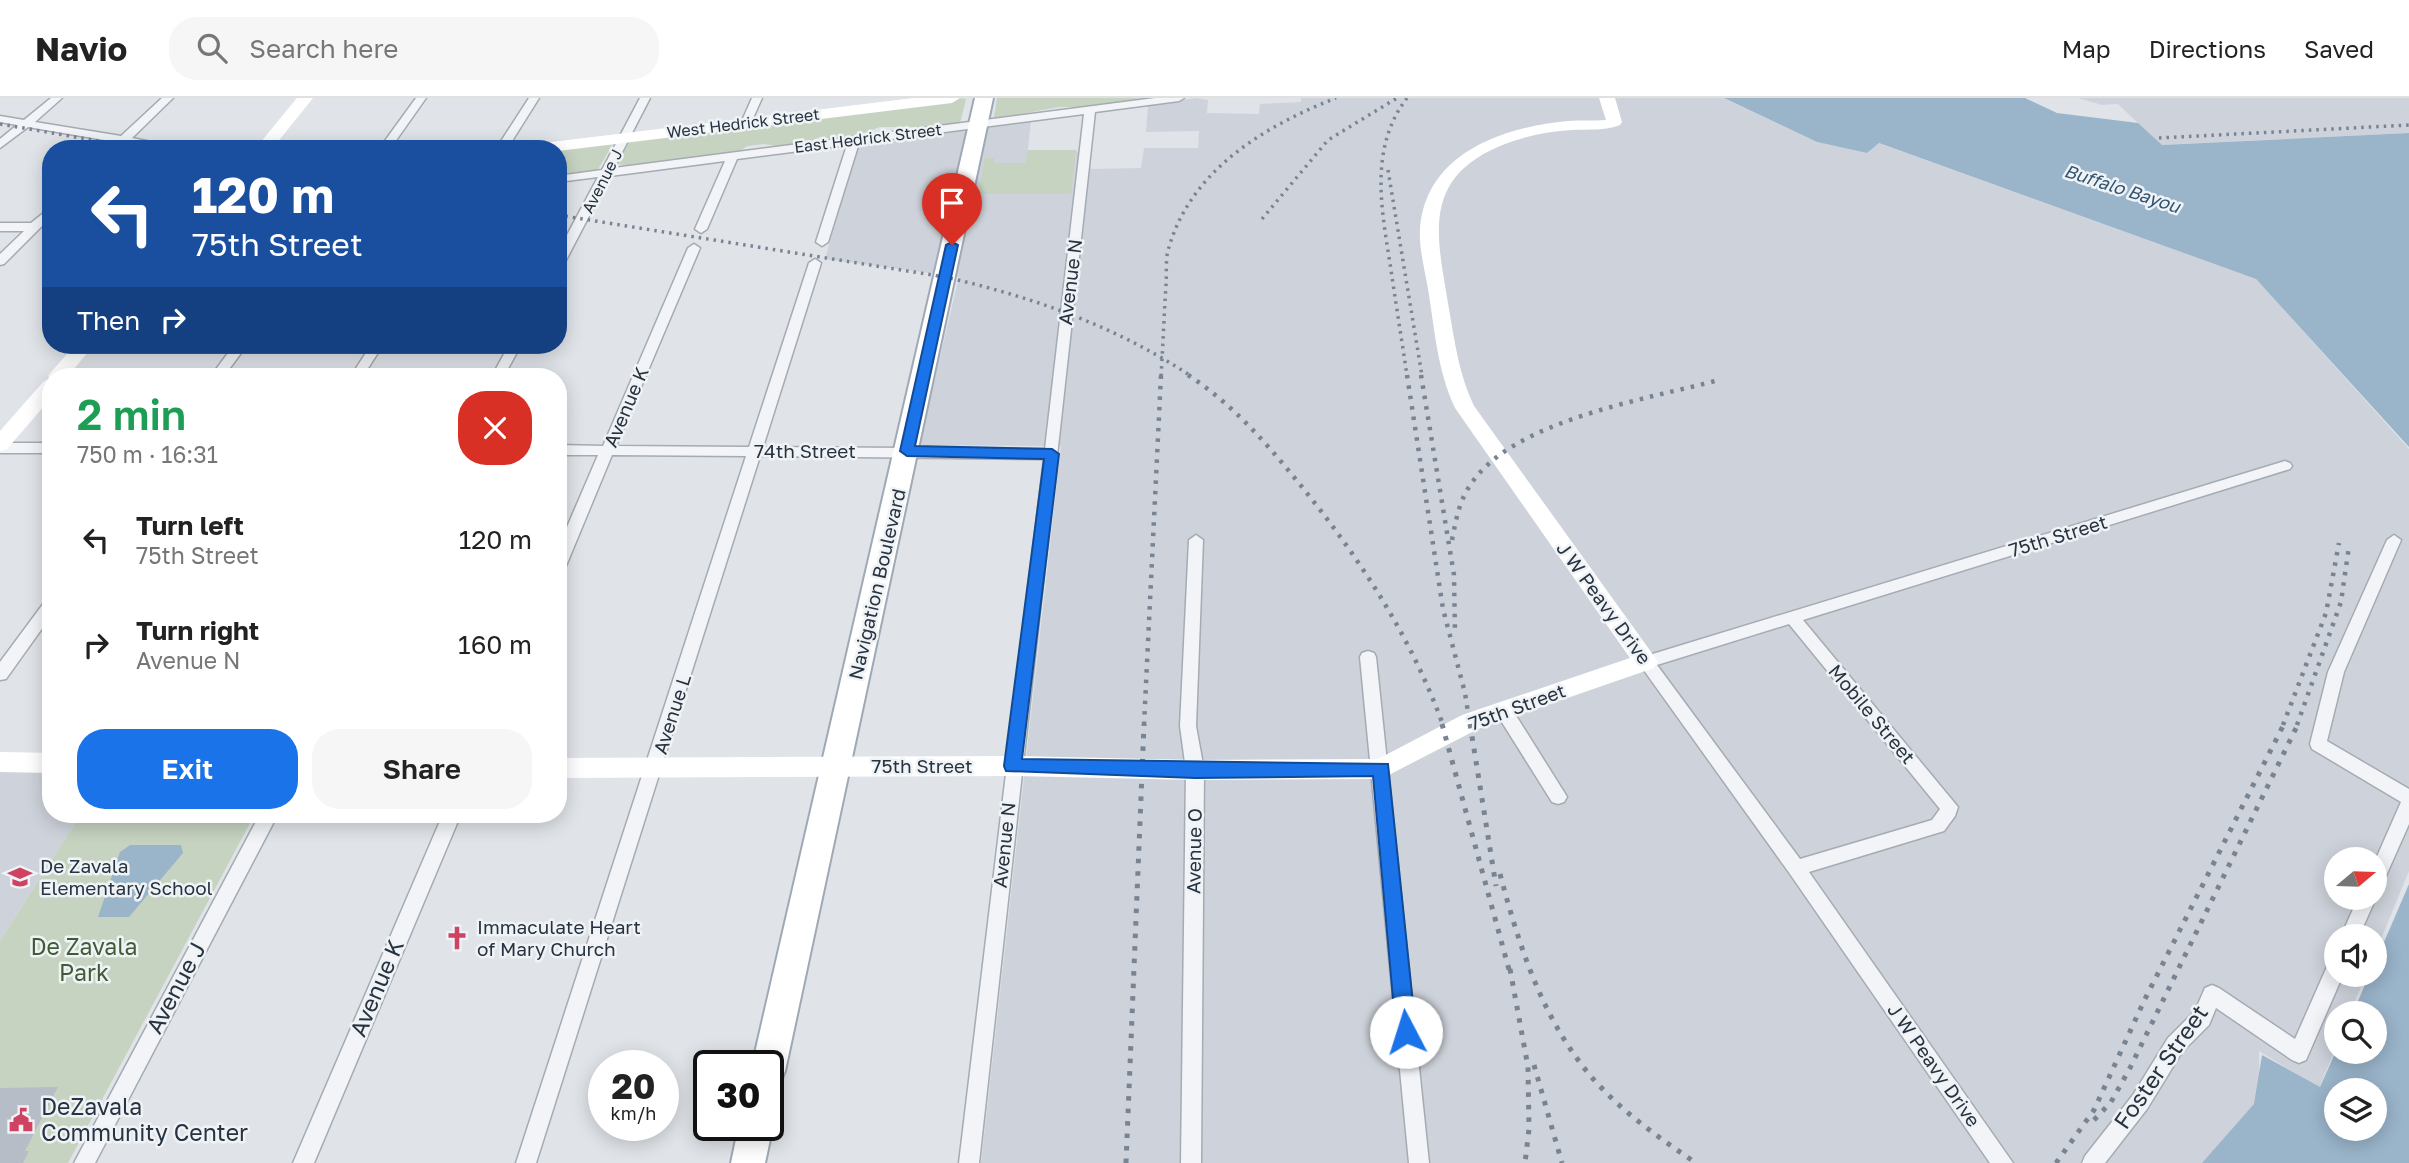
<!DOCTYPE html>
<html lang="en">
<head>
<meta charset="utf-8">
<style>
	:root { --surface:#fff; --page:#f6f6f6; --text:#222; --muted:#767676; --line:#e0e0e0; --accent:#1a73e8 }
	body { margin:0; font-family:"Golos Text",sans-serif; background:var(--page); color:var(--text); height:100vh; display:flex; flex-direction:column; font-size:26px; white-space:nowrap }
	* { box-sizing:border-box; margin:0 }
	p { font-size:23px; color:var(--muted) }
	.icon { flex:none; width:38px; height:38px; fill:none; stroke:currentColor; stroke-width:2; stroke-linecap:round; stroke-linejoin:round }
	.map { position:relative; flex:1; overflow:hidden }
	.details { position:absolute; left:42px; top:270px; width:525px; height:455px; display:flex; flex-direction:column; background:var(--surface); border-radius:28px; box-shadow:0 4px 18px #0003 }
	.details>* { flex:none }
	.banner { position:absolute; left:42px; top:42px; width:525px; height:214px; border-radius:28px; box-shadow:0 4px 18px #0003; background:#1a4fa0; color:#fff; overflow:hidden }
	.needle { width:46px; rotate:71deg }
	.tools { position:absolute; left:2324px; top:749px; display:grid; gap:14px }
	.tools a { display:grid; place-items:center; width:63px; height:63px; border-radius:50%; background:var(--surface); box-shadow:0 4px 18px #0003; font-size:35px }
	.speed { position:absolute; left:588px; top:952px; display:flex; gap:14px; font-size:35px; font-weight:700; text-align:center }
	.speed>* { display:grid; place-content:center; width:91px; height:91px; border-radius:50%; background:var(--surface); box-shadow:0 4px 18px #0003; line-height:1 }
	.speed small { font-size:18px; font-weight:400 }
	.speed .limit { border:4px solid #111; border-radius:10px; background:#fff; color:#111 }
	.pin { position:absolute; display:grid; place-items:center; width:60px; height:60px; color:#fff; margin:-72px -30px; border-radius:50% 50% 50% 0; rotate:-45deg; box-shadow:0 0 7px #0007 }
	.pin .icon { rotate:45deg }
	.me { position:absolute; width:77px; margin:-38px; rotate:355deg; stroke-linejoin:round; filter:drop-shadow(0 0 5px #0008) }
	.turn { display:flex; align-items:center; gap:24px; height:147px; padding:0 35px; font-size:32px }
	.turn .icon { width:91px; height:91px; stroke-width:2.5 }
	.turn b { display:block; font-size:49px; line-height:60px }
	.then { display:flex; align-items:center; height:66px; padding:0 35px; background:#0003; gap:14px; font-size:26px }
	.round { display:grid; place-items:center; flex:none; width:74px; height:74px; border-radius:28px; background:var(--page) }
	.headline { display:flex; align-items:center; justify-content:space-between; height:119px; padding:0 35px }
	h1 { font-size:42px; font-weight:600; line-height:52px; color:#1e9e55 }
	.button { display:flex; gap:14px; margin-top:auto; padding:14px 35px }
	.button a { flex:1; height:80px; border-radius:28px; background:var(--accent); color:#fff; font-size:28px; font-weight:600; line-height:80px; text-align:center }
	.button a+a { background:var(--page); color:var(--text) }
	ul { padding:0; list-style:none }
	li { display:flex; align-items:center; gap:21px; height:105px; padding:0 35px }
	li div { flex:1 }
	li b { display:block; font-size:26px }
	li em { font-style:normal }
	header { display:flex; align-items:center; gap:42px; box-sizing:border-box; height:98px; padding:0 35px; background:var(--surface); border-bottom:2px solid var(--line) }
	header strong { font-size:33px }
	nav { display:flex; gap:38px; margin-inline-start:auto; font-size:24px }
	.search { width:490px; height:63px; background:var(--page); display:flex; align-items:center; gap:18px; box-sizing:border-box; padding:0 24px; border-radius:28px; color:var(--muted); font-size:26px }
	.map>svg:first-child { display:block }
	.built { fill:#ced3db; fill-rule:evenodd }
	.green { fill:#c6d3c0 }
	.water { fill:#9ab4ca; fill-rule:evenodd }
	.building { fill:#b7bdc6 }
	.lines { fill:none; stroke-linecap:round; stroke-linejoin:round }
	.street-casing { stroke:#a5abb3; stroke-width:3 }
	.primary-casing { stroke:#9fa9b5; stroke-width:4 }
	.street { fill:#f2f4f7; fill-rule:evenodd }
	.secondary { fill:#fff; fill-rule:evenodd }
	.primary { fill:#fff; fill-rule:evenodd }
	.rail-far2 { stroke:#798493; stroke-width:3.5; stroke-dasharray:2.5 5; stroke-linecap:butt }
	.rail-far1 { stroke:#798493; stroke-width:4.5; stroke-dasharray:3.5 7; stroke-linecap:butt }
	.rail { stroke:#798493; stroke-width:5; stroke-dasharray:4.5 8; stroke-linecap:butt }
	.route { fill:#1a73e8; stroke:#114b97; stroke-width:2 }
	.labels { text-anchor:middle; stroke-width:5; stroke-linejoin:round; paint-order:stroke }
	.far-street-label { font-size:16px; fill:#283341; stroke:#eff3f6 }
	.far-water-label { font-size:18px; font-style:italic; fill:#315475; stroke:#eff3f6 }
	.street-label { font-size:19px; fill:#283341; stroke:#eff3f6 }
	.poi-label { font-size:19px; fill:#283341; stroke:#eff3f6; text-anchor:start }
	.near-park-label { font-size:23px; fill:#3f5c35; stroke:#eff3f6 }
	.near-street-label { font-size:23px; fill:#283341; stroke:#eff3f6 }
	.near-poi-label { font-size:23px; fill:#283341; stroke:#eff3f6; text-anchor:start }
</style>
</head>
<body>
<header>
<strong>Navio</strong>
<div class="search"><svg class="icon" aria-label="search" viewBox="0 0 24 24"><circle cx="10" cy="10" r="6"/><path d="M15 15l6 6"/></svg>Search here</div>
<nav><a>Map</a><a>Directions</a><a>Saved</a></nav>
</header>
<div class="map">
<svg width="2409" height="1065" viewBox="0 0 2409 1065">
	<rect width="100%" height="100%" fill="#e0e4e9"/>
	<path class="built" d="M 1196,0 L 1208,2 L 1207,15 L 1259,16 L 1260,6 L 1301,4 L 1301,0 L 1723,0 L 1817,44 L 1867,55 L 1878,45 L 2256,181 L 2409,351 L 2409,773 L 2375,856 L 2375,838 L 2336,838 L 2336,877 L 2366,877 L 2350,915 L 2336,915 L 2336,949 L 2319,990 L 2259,953 L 2260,1008 L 2205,1065 L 981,1065 L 1061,348 L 919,347 L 959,179 L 825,161 L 857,47 L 1031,22 L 1028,52 L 1076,52 L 1091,71 L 1141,70 L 1144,50 L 1198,50 L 1199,33 L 1146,34 L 1148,7 ZM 2336,761 L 2375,761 L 2375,800 L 2336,800 Z
		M 2078,0 L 2409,0 L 2409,35 L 2161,47 L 2118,6 L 2102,7 Z
		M 0,674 L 51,674 L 51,716 L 81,716 L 0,843 Z"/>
	<path class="green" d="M 958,0 L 966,1 L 960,25 L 926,29 L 880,29 L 856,38 L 836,41 L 820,39 L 805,45 L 777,48 L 764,46 L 747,48 L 740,53 L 629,68 L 617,66 L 630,43 Z
		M 997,0 L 1139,0 L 1096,9 L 1059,9 L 1000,20 L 994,19 Z
		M 613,46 L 597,73 L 558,78 L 558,51 Z
		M 1028,52 L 1076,52 L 1071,96 L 978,96 L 985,60 L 994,60 L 994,65 L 1025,65 Z
		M 81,716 L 255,716 L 68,1065 L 0,1065 L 0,843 Z"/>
	<path class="water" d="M 1724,0 L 2025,0 L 2057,15 L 2138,25 L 2162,47 L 2409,35 L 2409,349 L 2256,181 L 1879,45 L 1867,55 L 1817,44 Z
		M 130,747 L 181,747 L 183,755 L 129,819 L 98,819 L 120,754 Z
		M 2409,786 L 2409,1065 L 2202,1065 L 2254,1006 L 2262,957 L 2320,989 L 2336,953 L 2375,954 L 2375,915 L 2353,915 L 2369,877 L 2375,877 L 2375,865 ZM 2336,992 L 2375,992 L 2375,1031 L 2336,1031 Z"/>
	<path class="building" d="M 58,989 L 25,1053 L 29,1053 L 23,1065 L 0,1065 L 0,990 Z"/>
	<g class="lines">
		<g class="street-casing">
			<path id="street" d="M 51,0 L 62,0 L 35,24 L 121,38 L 162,0 L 173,0 L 132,40 L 185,51 L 159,51 L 126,45 L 121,51 L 109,51 L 116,44 L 28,29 L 0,50 L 0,41 L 17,27 L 0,24 L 0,18 L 24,22 Z
				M 416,0 L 426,0 L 390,51 L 379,51 Z
				M 529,0 L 539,0 L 507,51 L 496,51 Z
				M 640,0 L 650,0 L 614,70 L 1155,0 L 1184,0 L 1179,3 L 1095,14 L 979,1065 L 959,1065 L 1044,361 L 760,358 L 536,1065 L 516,1065 L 746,358 L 612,357 L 566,468 L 558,474 L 558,450 L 598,357 L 558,357 L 558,347 L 603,348 L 688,150 L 694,146 L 700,150 L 616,348 L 749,349 L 809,165 L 815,161 L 821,165 L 763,349 L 1045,351 L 1084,16 L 859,45 L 828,144 L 822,148 L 816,144 L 847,47 L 737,61 L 707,131 L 701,135 L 695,131 L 725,63 L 610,78 L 564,166 L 558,170 L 558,154 L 598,79 L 558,84 L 558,78 L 602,72 Z
				M 752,0 L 762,0 L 750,27 L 742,27 L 741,25 Z
				M 51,109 L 51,119 L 4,166 L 0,167 L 0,156 L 24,133 L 0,133 L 0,125 L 31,125 Z
				M 234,247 L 247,247 L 224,278 L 211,278 Z
				M 371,247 L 383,247 L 363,278 L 351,278 Z
				M 509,247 L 521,247 L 504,278 L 492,278 Z
				M 0,345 L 51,345 L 51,355 L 0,355 Z
				M 2285,363 L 2290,365 L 2292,368 L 2290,371 L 1803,522 L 1958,709 L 1955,718 L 1944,733 L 1809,774 L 2013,1065 L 1990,1065 L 1790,776 L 1638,564 L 1640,560 L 1646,558 ZM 1789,526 L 1940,711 L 1932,722 L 1800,761 L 1657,567 Z
				M 1196,437 L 1203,442 L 1196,628 L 1204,672 L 1201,1065 L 1181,1065 L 1186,672 L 1180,628 L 1189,442 Z
				M 2394,437 L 2401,442 L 2344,574 L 2327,643 L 2409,691 L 2409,726 L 2381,789 L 2375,791 L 2375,763 L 2401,704 L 2312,651 L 2310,646 L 2328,574 L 2387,442 Z
				M 51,500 L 51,518 L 6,581 L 0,582 L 0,564 L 46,502 Z
				M 1368,553 L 1374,555 L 1376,559 L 1429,1065 L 1409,1065 L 1360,559 L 1362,555 Z
				M 1504,606 L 1510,608 L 1564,694 L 1567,699 L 1564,704 L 1558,706 L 1552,704 L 1498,618 L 1496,613 L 1498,608 Z
				M 260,716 L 278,716 L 95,1065 L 74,1065 Z
				M 443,716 L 461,716 L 314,1065 L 293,1065 Z
				M 2375,797 L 2376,800 L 2359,838 L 2341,838 L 2358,800 L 2375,800 Z
				M 2336,861 L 2336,877 L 2343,877 L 2306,962 L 2299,965 L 2292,962 L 2216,910 L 2209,927 L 2182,954 L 2147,1011 L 2105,1065 L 2082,1065 L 2085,1058 L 2133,997 L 2168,940 L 2195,913 L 2205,890 L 2212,887 L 2219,890 L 2295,941 L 2329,864 Z"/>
		</g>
		<g class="primary-casing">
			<path id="primary" d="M 975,0 L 993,0 L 785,973 L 780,985 L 768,989 L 768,968 L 752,968 Z
				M 768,1015 L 773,1027 L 765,1065 L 731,1065 L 739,1027 L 768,1027 Z"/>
		</g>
		<use href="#street" class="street"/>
		<path class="secondary" d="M 297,0 L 313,0 L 272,51 L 255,51 Z
			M 914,0 L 960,0 L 952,5 L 558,53 L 558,51 L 527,51 L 535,46 Z
			M 1599,0 L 1615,0 L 1622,24 L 1620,27 C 1604,33 1589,31 1572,32 C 1548,33 1522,39 1500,48 C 1419,82 1438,142 1449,211 C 1455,245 1459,277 1474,308 L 1654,558 L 1658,564 L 1654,570 L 1478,631 L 1381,681 L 1195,682 L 1012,678 L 558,680 L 558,660 L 1012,658 L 1195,662 L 1378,661 L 1462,617 L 1630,560 L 1455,310 C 1437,271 1435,233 1428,191 C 1425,173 1419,151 1420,133 C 1424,56 1502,29 1568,23 C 1581,22 1593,23 1606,22 Z
			M 75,247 L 94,247 L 68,278 L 51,278 L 51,300 L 7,351 L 0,353 L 0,333 L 44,283 L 50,281 L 48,278 L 51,274 Z
			M 0,654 L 51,655 L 51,675 L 0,674 Z"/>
		<use href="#primary" class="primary"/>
		<path class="rail-far2" d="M 1407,0 C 1368,51 1382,113 1391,172 C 1396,207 1402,243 1407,278
			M 0,26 L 145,51
			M 2159,40 L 2409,27
			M 1388,72 L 1422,278
			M 558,117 L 945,179 C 1033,199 1115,228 1191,278
			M 1262,121 L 1328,42 L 1397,0
			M 1161,278 C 1163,248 1164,217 1166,187 C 1167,175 1165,160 1169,149 C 1192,71 1265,28 1336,0"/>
		<path class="rail-far1" d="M 1188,277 C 1234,307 1268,347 1302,389 C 1361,462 1411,539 1443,627
			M 1407,277 L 1443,511 L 1465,595 L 1470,627
			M 1421,277 L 1454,477 L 1455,536
			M 1452,442 C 1456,422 1459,403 1471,386 C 1513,322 1648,301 1719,282
			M 1144,627 L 1161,277
			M 2283,627 L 2326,515 L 2339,445
			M 2297,627 L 2341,504 L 2349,448"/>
		<path class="rail" d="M 1442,626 L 1511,879
			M 1470,626 L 1496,788
			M 1500,776 C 1519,847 1541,918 1589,976 C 1619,1012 1658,1039 1696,1065
			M 1510,871 L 1528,969 L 1529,1031 L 1525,1065
			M 1534,967 L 1562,1065
			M 2094,1022 L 2111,1004 L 2130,970 L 2298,626
			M 1126,1065 L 1144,626
			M 2056,1065 L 2094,1012 L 2144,903 L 2284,626"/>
	</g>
	<path class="route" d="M 952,144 L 958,147 L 915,348 L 1052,351 L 1059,356 L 1022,661 L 1388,666 L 1416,934 L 1413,940 L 1406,943 L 1399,940 L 1396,934 L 1373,678 L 1195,680 L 1006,673 L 1004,668 L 1044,361 L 907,358 L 900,353 L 946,147 Z"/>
	<defs>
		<g id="school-bare" transform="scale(1.89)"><path d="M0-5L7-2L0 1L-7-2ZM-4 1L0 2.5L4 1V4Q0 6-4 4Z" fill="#d04261" stroke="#eff3f6" stroke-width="2.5" paint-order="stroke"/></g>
		<g id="church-bare" transform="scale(1.89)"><path d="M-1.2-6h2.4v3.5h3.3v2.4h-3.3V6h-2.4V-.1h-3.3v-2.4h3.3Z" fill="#d04261" stroke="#eff3f6" stroke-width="2.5" paint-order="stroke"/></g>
		<g id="civic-bare" transform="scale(1.89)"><path d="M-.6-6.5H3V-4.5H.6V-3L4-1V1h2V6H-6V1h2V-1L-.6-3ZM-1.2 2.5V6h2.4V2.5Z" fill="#d04261" stroke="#eff3f6" stroke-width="2.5" paint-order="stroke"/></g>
	</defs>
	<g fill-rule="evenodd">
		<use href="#school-bare" x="20" y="779"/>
		<use href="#church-bare" x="457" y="840"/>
		<use href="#civic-bare" x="21" y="1022"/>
	</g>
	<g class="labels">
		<g class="far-street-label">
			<text transform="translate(743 25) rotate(-7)" y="6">West Hedrick Street</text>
			<text transform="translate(868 40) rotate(-7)" y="6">East Hedrick Street</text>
			<text transform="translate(602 83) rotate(-63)" y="6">Avenue J</text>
		</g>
		<g class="far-water-label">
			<text transform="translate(2122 91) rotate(18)" y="6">Buffalo Bayou</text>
		</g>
		<g class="street-label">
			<text transform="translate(1070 184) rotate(-83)" y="7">Avenue N</text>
			<text transform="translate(626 309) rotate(-67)" y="7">Avenue K</text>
			<text x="805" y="360">74th Street</text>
			<text transform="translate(2058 438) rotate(-17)" y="7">75th Street</text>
			<text transform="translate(877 486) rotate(-77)" y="7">Navigation Boulevard</text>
			<text transform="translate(1604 505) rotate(54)" y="7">J W Peavy Drive</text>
			<text transform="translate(1517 609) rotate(-20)" y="7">75th Street</text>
			<text transform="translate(672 616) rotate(-72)" y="7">Avenue L</text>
			<text transform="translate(1872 616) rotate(50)" y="7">Mobile Street</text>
			<text x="922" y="675">75th Street</text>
			<text transform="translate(1004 747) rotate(-84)" y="7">Avenue N</text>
			<text transform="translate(1194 753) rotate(-89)" y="7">Avenue O</text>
			<text transform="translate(1934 967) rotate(55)" y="7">J W Peavy Drive</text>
		</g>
		<g class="poi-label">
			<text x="40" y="775">De Zavala<tspan x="40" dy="22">Elementary School</tspan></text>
			<text x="477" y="836">Immaculate Heart<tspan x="477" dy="22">of Mary Church</tspan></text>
		</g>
		<g class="near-park-label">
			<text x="84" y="857">De Zavala<tspan x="84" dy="26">Park</tspan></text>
		</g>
		<g class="near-street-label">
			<text transform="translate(176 890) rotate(-62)" y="8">Avenue J</text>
			<text transform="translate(377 890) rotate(-67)" y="8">Avenue K</text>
			<text transform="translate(2161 969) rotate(-55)" y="8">Foster Street</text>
		</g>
		<g class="near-poi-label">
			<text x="41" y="1017">DeZavala<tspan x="41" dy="26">Community Center</tspan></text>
		</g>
	</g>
</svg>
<div class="tools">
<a><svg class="needle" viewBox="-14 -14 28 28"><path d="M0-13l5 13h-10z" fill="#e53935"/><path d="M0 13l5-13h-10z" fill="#767676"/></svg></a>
<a><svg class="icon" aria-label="sound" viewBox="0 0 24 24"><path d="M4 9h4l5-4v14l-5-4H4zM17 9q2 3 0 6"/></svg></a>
<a><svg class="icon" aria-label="search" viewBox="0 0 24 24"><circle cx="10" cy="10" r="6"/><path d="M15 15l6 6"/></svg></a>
<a><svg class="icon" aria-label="layers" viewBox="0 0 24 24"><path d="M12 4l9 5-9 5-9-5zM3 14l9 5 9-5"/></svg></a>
</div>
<div class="speed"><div>20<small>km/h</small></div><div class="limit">30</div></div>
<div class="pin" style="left:952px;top:147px;background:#d93025"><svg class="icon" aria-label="arrive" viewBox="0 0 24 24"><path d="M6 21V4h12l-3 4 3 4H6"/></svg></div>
<svg class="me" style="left:1406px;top:934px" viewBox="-20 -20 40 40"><circle r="19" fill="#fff"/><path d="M0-13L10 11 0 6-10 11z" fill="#1a73e8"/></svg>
<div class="banner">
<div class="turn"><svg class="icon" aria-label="left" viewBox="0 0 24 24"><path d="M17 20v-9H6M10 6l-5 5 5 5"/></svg><div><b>120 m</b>75th Street</div></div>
<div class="then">Then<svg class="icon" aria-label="right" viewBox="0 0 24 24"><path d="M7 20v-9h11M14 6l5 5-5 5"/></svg></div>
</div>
<section class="details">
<div class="headline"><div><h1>2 min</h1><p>750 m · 16:31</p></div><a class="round" style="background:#d93025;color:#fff"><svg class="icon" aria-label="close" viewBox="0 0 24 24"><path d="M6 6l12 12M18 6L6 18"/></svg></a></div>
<ul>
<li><svg class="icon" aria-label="left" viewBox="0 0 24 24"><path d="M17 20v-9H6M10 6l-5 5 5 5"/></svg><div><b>Turn left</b><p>75th Street</p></div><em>120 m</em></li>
<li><svg class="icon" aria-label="right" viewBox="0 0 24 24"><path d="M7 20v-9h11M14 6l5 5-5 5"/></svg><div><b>Turn right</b><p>Avenue N</p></div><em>160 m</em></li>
</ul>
<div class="button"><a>Exit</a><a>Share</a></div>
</section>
</div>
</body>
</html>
